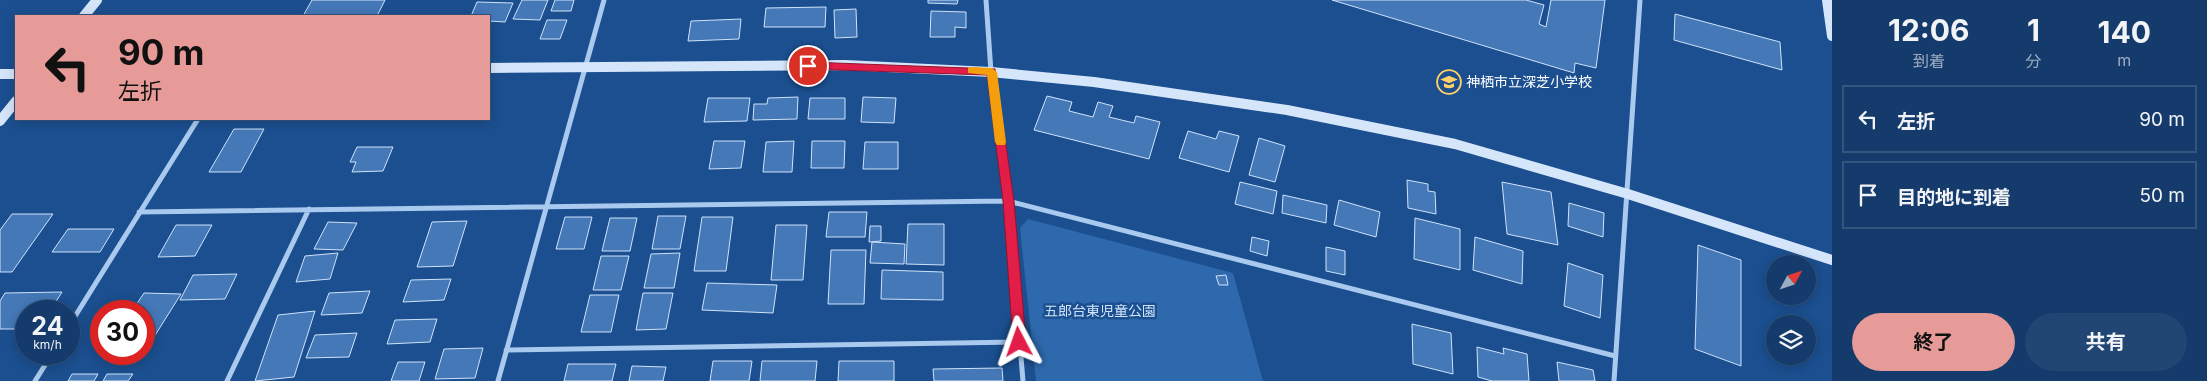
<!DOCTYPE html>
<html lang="ja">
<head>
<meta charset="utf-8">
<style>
	:root { --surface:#143b6b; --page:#214673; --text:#f1f3f6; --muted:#9dadc1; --line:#33557e; --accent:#e69b98 }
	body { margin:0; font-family:Inter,"Noto Sans JP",sans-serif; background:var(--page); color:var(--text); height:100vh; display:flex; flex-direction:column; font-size:19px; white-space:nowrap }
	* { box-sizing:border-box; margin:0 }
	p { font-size:16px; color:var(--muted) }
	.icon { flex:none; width:28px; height:28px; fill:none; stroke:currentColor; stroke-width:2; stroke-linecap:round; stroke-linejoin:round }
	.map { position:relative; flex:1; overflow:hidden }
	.drawer { display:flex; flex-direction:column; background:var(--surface); width:375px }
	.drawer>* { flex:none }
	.banner { position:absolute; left:15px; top:15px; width:475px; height:105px; border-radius:0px; box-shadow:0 2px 12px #0003,0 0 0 1px var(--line); background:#e69b98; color:#111; overflow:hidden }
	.needle { width:32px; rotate:50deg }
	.controls { position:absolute; left:1766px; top:255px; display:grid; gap:10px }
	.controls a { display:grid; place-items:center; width:50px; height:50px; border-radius:50%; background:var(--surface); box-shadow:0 2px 12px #0003,0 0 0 1px var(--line); font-size:25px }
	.speed { position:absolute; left:15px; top:300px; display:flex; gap:10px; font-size:25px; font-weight:700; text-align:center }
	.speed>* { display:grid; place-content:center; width:65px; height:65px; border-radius:50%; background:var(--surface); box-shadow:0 2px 12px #0003,0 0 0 1px var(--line); line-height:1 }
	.speed small { font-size:12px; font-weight:400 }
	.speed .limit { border:8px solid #d22; background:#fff; color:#111 }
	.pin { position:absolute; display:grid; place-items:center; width:42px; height:42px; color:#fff; margin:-21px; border:2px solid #fff; border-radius:50%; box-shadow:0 1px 5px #0007 }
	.me { position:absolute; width:55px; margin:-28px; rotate:356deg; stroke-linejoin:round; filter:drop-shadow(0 0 4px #0008) }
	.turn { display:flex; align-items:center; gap:18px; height:105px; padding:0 20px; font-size:22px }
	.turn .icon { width:65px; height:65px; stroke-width:2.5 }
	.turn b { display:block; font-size:35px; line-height:42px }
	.eta { display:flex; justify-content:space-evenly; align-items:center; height:85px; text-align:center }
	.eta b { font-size:30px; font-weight:700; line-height:35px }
	.button { display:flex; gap:10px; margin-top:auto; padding:10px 20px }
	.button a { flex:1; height:58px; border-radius:30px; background:var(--accent); color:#111; font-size:20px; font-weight:700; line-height:58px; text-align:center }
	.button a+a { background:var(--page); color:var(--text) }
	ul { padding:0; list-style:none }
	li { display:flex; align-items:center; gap:15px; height:68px; margin:0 10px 8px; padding:0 10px; border:2px solid var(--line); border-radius:0px }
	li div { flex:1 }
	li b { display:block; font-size:19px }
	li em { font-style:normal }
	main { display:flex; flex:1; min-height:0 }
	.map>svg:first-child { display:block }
	.green { fill:#2e69ad }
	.building { fill:#4478b7; stroke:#cfe3fa }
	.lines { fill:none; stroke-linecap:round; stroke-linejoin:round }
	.street { stroke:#a9c9ee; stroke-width:5 }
	.secondary { stroke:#d6e6fa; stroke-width:10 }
	.route { fill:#e11d48; stroke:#92132f }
	.slow { fill:#f59e0b }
	.labels { text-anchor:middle; stroke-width:5; stroke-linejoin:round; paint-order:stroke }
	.poi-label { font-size:14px; fill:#fff; stroke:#1b4f8f; text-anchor:start }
	.park-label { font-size:14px; fill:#cfe3fa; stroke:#1b4f8f }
</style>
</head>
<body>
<main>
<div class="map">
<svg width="1832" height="381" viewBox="0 0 1832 381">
	<rect width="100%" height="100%" fill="#1b4f8f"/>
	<path class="green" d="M 1028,219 L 1233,273 L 1263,381 L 1036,381 L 1020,228 Z"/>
	<path class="building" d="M 312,0 L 385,0 L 377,16 L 303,16 Z
		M 522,0 L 548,0 L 540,20 L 513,19 Z
		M 555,0 L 574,0 L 571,11 L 551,11 Z
		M 928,0 L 958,0 L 957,4 L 928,3 Z
		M 1332,0 L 1526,0 L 1544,5 L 1539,24 L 1546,27 L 1551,0 L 1605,0 L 1596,68 L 1575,63 L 1574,73 Z
		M 477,2 L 513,3 L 505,22 L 489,21 L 489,16 L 471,16 Z
		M 826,7 L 825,27 L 764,27 L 766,8 Z
		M 856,9 L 857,37 L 835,38 L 834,10 Z
		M 931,11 L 966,12 L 966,28 L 955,27 L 955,37 L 930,37 Z
		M 1675,14 L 1780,42 L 1782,70 L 1674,40 Z
		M 741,19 L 739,39 L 688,41 L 691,21 Z
		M 547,20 L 567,20 L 560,39 L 540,39 Z
		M 1047,96 L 1072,102 L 1069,111 L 1093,117 L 1098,102 L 1113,106 L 1109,117 L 1134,123 L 1136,116 L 1160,122 L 1149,159 L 1034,130 Z
		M 798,97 L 797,119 L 753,120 L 754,104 L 767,104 L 768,98 Z
		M 863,97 L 896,98 L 894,123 L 861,122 Z
		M 708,98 L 750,98 L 747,121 L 704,122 Z
		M 810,98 L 845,98 L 845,119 L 808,119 Z
		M 234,129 L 264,129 L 241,172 L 209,172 Z
		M 1188,131 L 1216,139 L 1219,131 L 1239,136 L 1229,172 L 1179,158 Z
		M 1259,138 L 1285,146 L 1275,182 L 1249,175 Z
		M 714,141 L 745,141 L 741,168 L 709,169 Z
		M 794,141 L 792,172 L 763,172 L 766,142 Z
		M 812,141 L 845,141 L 844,168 L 811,168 Z
		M 865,142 L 898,142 L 898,169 L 863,169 Z
		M 357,147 L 393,147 L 383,171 L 352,172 L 356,162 L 350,162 Z
		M 1407,180 L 1428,184 L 1428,191 L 1435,192 L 1436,214 L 1408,208 Z
		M 1240,182 L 1277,191 L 1273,214 L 1235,204 Z
		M 1502,182 L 1551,192 L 1558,245 L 1507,234 Z
		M 1283,195 L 1327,205 L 1326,223 L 1282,213 Z
		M 1339,200 L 1380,212 L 1376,237 L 1334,225 Z
		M 1569,203 L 1604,213 L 1603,237 L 1568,226 Z
		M 829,212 L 867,212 L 865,237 L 826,237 Z
		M 12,214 L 53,214 L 12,272 L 0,272 L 0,230 Z
		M 658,216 L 686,216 L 680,249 L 652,249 Z
		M 565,217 L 592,217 L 584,249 L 556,249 Z
		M 702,217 L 733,217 L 726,271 L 694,271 Z
		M 610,218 L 637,218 L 630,251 L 602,251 Z
		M 1415,218 L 1460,229 L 1460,270 L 1414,259 Z
		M 467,221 L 453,266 L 417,267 L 432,222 Z
		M 328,222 L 357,223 L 343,250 L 314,249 Z
		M 908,224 L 944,224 L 944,265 L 906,264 Z
		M 176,225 L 212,225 L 195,256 L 158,257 Z
		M 776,225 L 807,225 L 803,280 L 771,280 Z
		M 870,226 L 881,226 L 881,241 L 869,242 Z
		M 68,229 L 114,229 L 100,252 L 52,252 Z
		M 1252,237 L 1269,241 L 1267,256 L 1250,251 Z
		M 1475,237 L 1523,251 L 1522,284 L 1473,270 Z
		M 872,242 L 905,244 L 904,264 L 870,263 Z
		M 1698,245 L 1741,260 L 1741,366 L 1695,349 Z
		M 1326,247 L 1345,251 L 1345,275 L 1326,271 Z
		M 831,250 L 866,250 L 864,304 L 828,304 Z
		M 338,253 L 330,279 L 296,282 L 305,256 Z
		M 680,253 L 674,288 L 644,288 L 651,254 Z
		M 601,256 L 629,256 L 621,290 L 593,290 Z
		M 1568,263 L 1603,275 L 1600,318 L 1564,306 Z
		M 882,270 L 943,272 L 943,300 L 881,299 Z
		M 237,274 L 225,299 L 180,300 L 193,275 Z
		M 1226,275 L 1228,285 L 1219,285 L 1216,276 Z
		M 451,279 L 444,300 L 403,302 L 411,280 Z
		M 707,283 L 777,285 L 773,313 L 702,310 Z
		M 370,291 L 362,313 L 321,315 L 329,293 Z
		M 62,292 L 50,311 L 26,311 L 26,329 L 0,329 L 0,301 L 5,293 Z
		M 144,293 L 181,294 L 154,337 L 144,337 L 144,311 L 132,311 Z
		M 643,293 L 673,293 L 666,329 L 636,330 Z
		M 590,295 L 619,295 L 611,332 L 581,332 Z
		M 315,311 L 294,377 L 255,381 L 278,315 Z
		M 437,319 L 430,342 L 387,344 L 395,320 Z
		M 1412,324 L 1451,333 L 1453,374 L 1413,364 Z
		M 357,333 L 349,357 L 306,358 L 315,335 Z
		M 1477,347 L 1504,354 L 1503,348 L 1527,354 L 1529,381 L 1492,381 L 1478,377 Z
		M 483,348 L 475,378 L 435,379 L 444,349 Z
		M 713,361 L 752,361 L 749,381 L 710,381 Z
		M 762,361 L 817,361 L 815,381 L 760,381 Z
		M 839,361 L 894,361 L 894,381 L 838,381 Z
		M 398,362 L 425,362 L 419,381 L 391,381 Z
		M 1557,362 L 1593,370 L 1595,381 L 1559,381 Z
		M 568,364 L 616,364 L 612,381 L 564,381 Z
		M 632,366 L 666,367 L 663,381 L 629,381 Z
		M 1002,368 L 1003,381 L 934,381 L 933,369 Z
		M 72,374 L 98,374 L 94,381 L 68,381 Z
		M 107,374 L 133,374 L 128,381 L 103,381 Z"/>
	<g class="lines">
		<path class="street" d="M 986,0 L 991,72 L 1008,201 L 1023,381
			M 139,212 L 1008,201 L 1615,356
			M 69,326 L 198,119
			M 506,350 L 1019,342
			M 35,381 L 52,354
			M 227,381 L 309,209
			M 498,381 L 604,0
			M 1614,381 L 1640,0"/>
		<path class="secondary" d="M 1827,0 L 1832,36
			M 84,16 L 97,0
			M 489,68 L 845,65 L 991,72 L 1094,82 L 1287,110 L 1455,144 L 1628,194 L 1832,260
			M 0,74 L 16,74
			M 0,121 L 16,101"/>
	</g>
	<path class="route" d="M 808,62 L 995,69 L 1014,201 L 1026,342 L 1024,346 L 1019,348 L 1013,342 L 1003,201 L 987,75 L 808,69 L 803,66 Z"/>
	<path class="slow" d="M 972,67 L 992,68 L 997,72 L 1006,142 L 1005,145 L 997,145 L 995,142 L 987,75 L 968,73 L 968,68 Z"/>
	<defs>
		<g id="school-ring" transform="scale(1.25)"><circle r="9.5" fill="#1b4f8f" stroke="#ffd166" stroke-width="1.5"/><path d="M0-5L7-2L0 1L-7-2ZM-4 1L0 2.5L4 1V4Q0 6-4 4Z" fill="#ffd166"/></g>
	</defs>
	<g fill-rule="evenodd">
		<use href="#school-ring" x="1449" y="82"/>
	</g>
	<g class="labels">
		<g class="poi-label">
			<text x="1466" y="87">神栖市立深芝小学校</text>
		</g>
		<g class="park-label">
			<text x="1100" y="316">五郎台東児童公園</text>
		</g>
	</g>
</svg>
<div class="controls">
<a><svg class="needle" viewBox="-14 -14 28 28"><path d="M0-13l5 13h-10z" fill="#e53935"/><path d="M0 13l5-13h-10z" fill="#9dadc1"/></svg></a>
<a><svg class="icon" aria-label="layers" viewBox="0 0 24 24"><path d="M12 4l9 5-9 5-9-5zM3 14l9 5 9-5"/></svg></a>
</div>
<div class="speed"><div>24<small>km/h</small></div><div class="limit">30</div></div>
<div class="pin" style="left:808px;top:66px;background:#d93025"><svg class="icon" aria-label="arrive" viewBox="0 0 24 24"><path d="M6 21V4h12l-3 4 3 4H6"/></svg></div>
<svg class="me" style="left:1019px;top:342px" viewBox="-20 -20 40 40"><path d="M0-17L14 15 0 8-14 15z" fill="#e11d48" stroke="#fff" stroke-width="4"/></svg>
<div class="banner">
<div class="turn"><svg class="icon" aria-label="left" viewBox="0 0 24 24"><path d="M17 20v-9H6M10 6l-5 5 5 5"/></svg><div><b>90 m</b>左折</div></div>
</div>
</div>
<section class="drawer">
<div class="eta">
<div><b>12:06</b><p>到着</p></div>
<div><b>1</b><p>分</p></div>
<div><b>140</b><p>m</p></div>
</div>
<ul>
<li><svg class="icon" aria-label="left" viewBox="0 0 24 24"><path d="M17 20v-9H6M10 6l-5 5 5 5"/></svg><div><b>左折</b></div><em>90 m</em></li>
<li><svg class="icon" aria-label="arrive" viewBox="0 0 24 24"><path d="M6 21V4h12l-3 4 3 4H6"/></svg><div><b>目的地に到着</b></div><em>50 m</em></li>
</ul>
<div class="button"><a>終了</a><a>共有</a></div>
</section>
</main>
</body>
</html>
